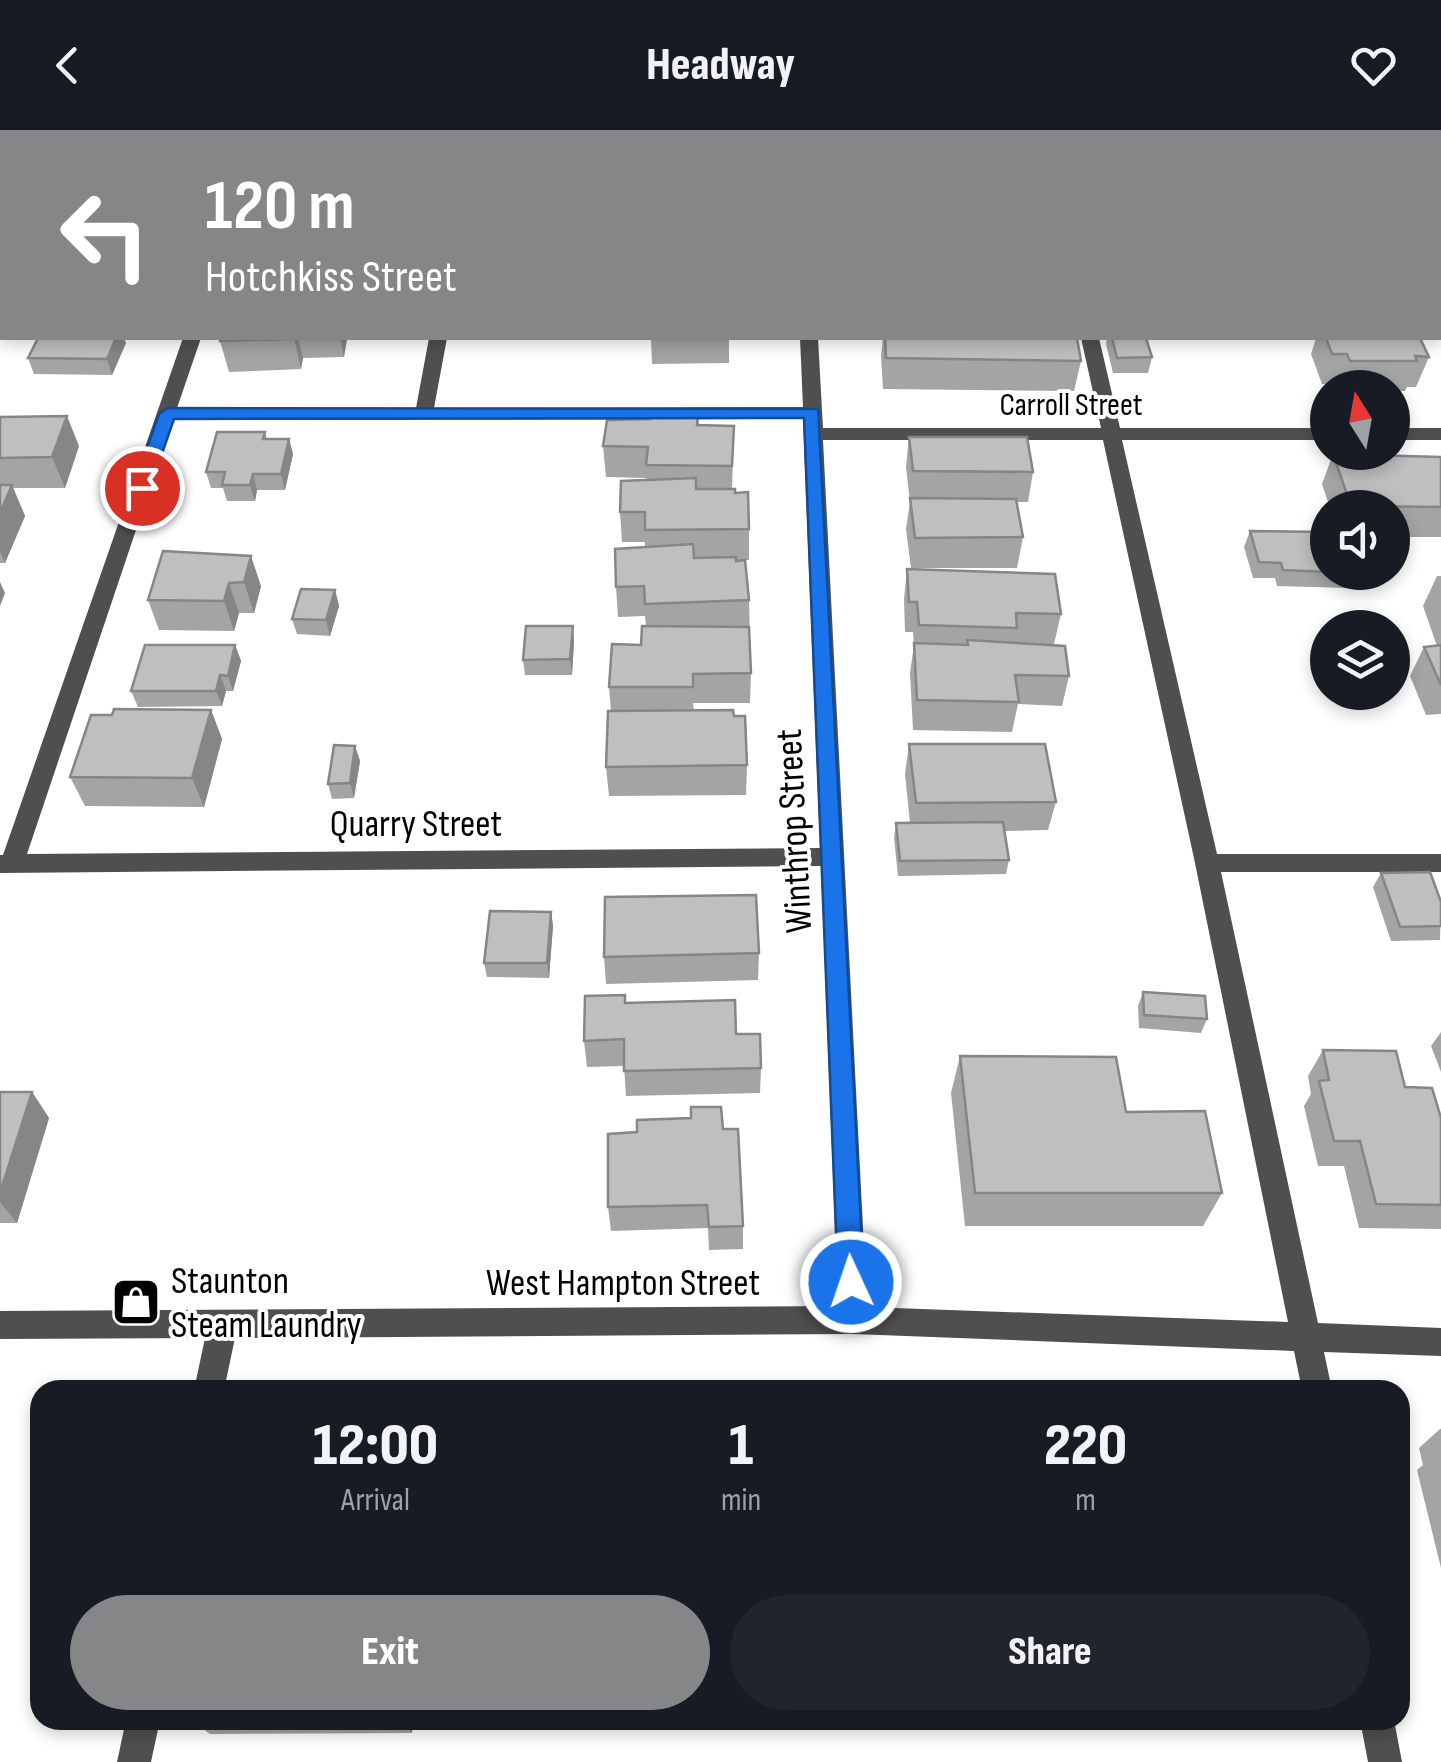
<!DOCTYPE html>
<html lang="en">
<head>
<meta charset="utf-8">
<style>
	:root { --surface:#171b24; --page:#20242c; --text:#f1f3f6; --muted:#9ea1a6; --accent:#858687 }
	body { margin:0; font-family:"Sofia Sans Condensed",sans-serif; background:var(--page); color:var(--text); height:100vh; display:flex; flex-direction:column; font-size:38px; white-space:nowrap }
	* { box-sizing:border-box; margin:0 }
	p { font-size:32px; color:var(--muted) }
	.icon { flex:none; width:55px; height:55px; fill:none; stroke:currentColor; stroke-width:2; stroke-linecap:round; stroke-linejoin:round }
	.map { position:relative; flex:1; overflow:hidden }
	.drawer { position:absolute; left:30px; top:1250px; width:1380px; height:350px; display:flex; flex-direction:column; background:var(--surface); border-radius:30px; box-shadow:0 5px 15px #0003 }
	.drawer>* { flex:none }
	.hud { position:absolute; left:0px; top:0px; width:1442px; height:210px; box-shadow:0 5px 15px #0003; background:#858687; color:#fff; overflow:hidden }
	.needle { width:65px; rotate:349deg }
	.controls { position:absolute; left:1310px; top:240px; display:grid; gap:20px }
	.controls a { display:grid; place-items:center; width:100px; height:100px; border-radius:50%; background:var(--surface); box-shadow:0 5px 15px #0003; font-size:50px }
	.pin { position:absolute; display:grid; place-items:center; width:85px; height:85px; color:#fff; margin:-42px; border:5px solid #fff; border-radius:50%; box-shadow:0 2px 10px #0007 }
	.me { position:absolute; width:110px; margin:-55px; rotate:357deg; stroke-linejoin:round; filter:drop-shadow(0 0 8px #0008) }
	.turn { display:flex; align-items:center; gap:35px; height:210px; padding:0 40px; font-size:45px }
	.turn .icon { width:130px; height:130px; stroke-width:2.5 }
	.turn b { display:block; font-size:70px; line-height:85px }
	.eta { display:flex; justify-content:space-evenly; align-items:center; height:170px; text-align:center }
	.eta b { font-size:60px; font-weight:800; line-height:70px }
	.button { display:flex; gap:20px; margin-top:auto; padding:20px 40px }
	.button a { flex:1; height:115px; border-radius:60px; background:var(--accent); color:#fff; font-size:40px; font-weight:800; line-height:115px; text-align:center }
	.button a+a { background:var(--page); color:var(--text) }
	header { display:flex; justify-content:space-between; align-items:center; height:130px; padding:0 40px; background:var(--surface); font-size:45px; font-weight:800 }
	.map>svg:first-child { display:block }
	.lines { fill:none; stroke-linecap:round; stroke-linejoin:round }
	.minor { fill:#4f4f4f; fill-rule:evenodd }
	.wall { fill:#a4a4a4 }
	.shaded-wall { fill:#868686 }
	.building { fill:#bfbfbf; stroke:#868686; stroke-width:2.5 }
	.route { fill:#1a73e8; stroke:#114b97; stroke-width:2.5 }
	.labels { text-anchor:middle; stroke-width:8; stroke-linejoin:round; paint-order:stroke }
	.far-street-label { font-size:32px; fill:#000; stroke:#fff }
	.street-label { font-size:38px; fill:#000; stroke:#fff }
	.poi-label { font-size:38px; fill:#000; stroke:#fff; text-anchor:start }
</style>
</head>
<body>
<header><svg class="icon" aria-label="back" viewBox="0 0 24 24"><path d="M15 5l-7 7 7 7"/></svg>Headway<svg class="icon" aria-label="heart" viewBox="0 0 24 24"><path d="M12 20l-8-8c-3-5 5-10 8-4 3-6 11-1 8 4z"/></svg></header>
<div class="map">
<svg width="1441" height="1632" viewBox="0 0 1441 1632">
	<rect width="100%" height="100%" fill="#fff"/>
	<g class="lines">
		<path class="minor" d="M 252,0 L 268,0 L 268,2 L 253,2 Z
			M 792,0 L 808,0 L 808,2 L 793,2 Z
			M 1359,0 L 1375,0 L 1376,2 L 1361,2 Z
			M 2,18 L 2,31 L 0,32 L 0,19 Z
			M 1440,151 L 1441,151 L 1441,163 L 1440,163 Z
			M 183,208 L 201,208 L 177,278 L 416,278 L 429,208 L 447,208 L 434,278 L 803,277 L 800,208 L 818,208 L 823,298 L 1101,298 L 1081,208 L 1099,208 L 1120,298 L 1328,298 L 1328,310 L 1122,310 L 1217,724 L 1441,724 L 1441,742 L 1221,742 L 1318,1193 L 1441,1198 L 1441,1226 L 1324,1222 L 1332,1260 L 1302,1260 L 1294,1221 L 853,1204 L 235,1208 L 224,1260 L 194,1260 L 205,1208 L 0,1209 L 0,1181 L 838,1176 L 821,736 L 0,743 L 0,725 L 3,725 ZM 803,289 L 820,718 L 27,724 L 173,290 ZM 823,310 L 1103,310 L 1195,733 L 1288,1192 L 867,1177 Z
			M 1392,298 L 1441,298 L 1441,310 L 1392,310 Z
			M 126,1590 L 160,1590 L 151,1632 L 117,1632 Z
			M 1360,1590 L 1394,1590 L 1402,1632 L 1368,1632 Z"/>
	</g>
	<path class="wall" d="M 1053,0 L 1102,0 L 1101,2 L 1053,2 Z
		M 221,208 L 346,208 L 347,209 L 344,227 L 303,228 L 301,239 L 229,242 L 220,211 Z
		M 651,208 L 729,208 L 729,233 L 652,234 Z
		M 883,208 L 1077,208 L 1081,231 L 1074,261 L 883,259 L 881,226 Z
		M 1107,208 L 1146,208 L 1152,227 L 1148,243 L 1113,243 L 1106,214 Z
		M 1316,208 L 1420,208 L 1429,227 L 1416,257 L 1407,257 L 1405,261 L 1392,261 L 1392,258 L 1338,258 L 1336,255 L 1322,254 L 1311,224 Z
		M 126,213 L 112,245 L 34,244 L 28,228 Z
		M 698,282 L 699,295 L 734,296 L 732,359 L 749,399 L 749,430 L 736,430 L 749,470 L 751,543 L 750,573 L 693,573 L 694,581 L 747,635 L 746,665 L 609,666 L 606,637 L 611,581 L 609,557 L 641,515 L 646,496 L 645,486 L 618,487 L 616,457 L 645,417 L 645,412 L 622,412 L 620,382 L 647,350 L 646,348 L 606,347 L 603,316 L 650,289 Z
		M 0,287 L 79,316 L 65,358 L 13,358 L 25,386 L 5,433 L 0,433 Z
		M 265,302 L 267,309 L 289,309 L 293,324 L 285,360 L 257,360 L 255,371 L 227,371 L 223,358 L 211,358 L 206,342 Z
		M 909,307 L 1033,342 L 1028,372 L 1016,372 L 1023,407 L 1017,438 L 911,438 L 906,399 L 910,372 L 906,337 Z
		M 1333,324 L 1441,327 L 1441,407 L 1392,407 L 1392,378 L 1330,378 L 1322,354 Z
		M 1250,401 L 1354,442 L 1348,458 L 1277,456 L 1275,448 L 1253,448 L 1244,417 Z
		M 163,421 L 261,456 L 254,483 L 239,483 L 234,501 L 159,500 L 148,470 Z
		M 907,439 L 1061,484 L 1054,514 L 1069,546 L 1062,576 L 1018,574 L 1012,602 L 913,600 L 910,543 L 914,515 L 913,502 L 905,502 L 904,469 Z
		M 1437,446 L 1441,446 L 1441,584 L 1426,585 L 1410,546 L 1424,517 L 1437,516 L 1423,476 Z
		M 335,460 L 339,476 L 330,506 L 297,504 L 292,489 Z
		M 574,511 L 572,545 L 525,545 L 523,530 Z
		M 235,515 L 241,531 L 233,561 L 226,561 L 222,576 L 138,577 L 131,561 Z
		M 211,580 L 222,609 L 204,677 L 85,676 L 70,647 L 112,585 Z
		M 909,614 L 1056,672 L 1048,700 L 1005,701 L 1009,730 L 1006,744 L 898,746 L 894,708 L 896,693 L 910,693 L 905,644 Z
		M 355,616 L 360,631 L 354,668 L 332,669 L 328,654 Z
		M 1381,743 L 1441,772 L 1440,810 L 1391,811 L 1373,757 Z
		M 551,782 L 553,796 L 549,848 L 487,847 L 484,833 Z
		M 759,823 L 758,850 L 606,854 L 604,827 Z
		M 1143,862 L 1207,889 L 1201,903 L 1139,898 L 1138,876 Z
		M 626,873 L 736,904 L 761,938 L 760,963 L 626,966 L 624,936 L 587,937 L 584,911 Z
		M 1441,902 L 1441,942 L 1431,916 Z
		M 1323,920 L 1405,957 L 1441,988 L 1441,1099 L 1359,1098 L 1344,1036 L 1318,1036 L 1304,976 L 1311,964 L 1308,946 Z
		M 960,926 L 1126,982 L 1222,1063 L 1203,1096 L 965,1096 L 951,963 Z
		M 0,962 L 32,962 L 49,988 L 17,1093 L 0,1093 Z
		M 723,999 L 743,1096 L 743,1119 L 709,1120 L 708,1098 L 611,1101 L 608,1077 Z
		M 1440,1299 L 1441,1299 L 1441,1438 L 1417,1340 L 1423,1335 L 1419,1318 Z
		M 191,1590 L 413,1590 L 412,1603 L 210,1604 Z"/>
	<path class="shaded-wall" d="M 116,208 L 124,208 L 126,213 L 112,245 L 107,229 Z
		M 294,208 L 298,208 L 303,228 L 301,239 Z
		M 340,208 L 346,208 L 347,209 L 344,227 Z
		M 67,286 L 79,316 L 65,358 L 52,327 Z
		M 289,309 L 293,324 L 285,360 L 281,344 Z
		M 253,344 L 257,360 L 255,371 L 250,355 Z
		M 12,355 L 25,386 L 5,433 L 0,422 L 0,383 Z
		M 251,426 L 261,456 L 254,483 L 244,452 Z
		M 0,452 L 5,463 L 0,476 Z
		M 229,453 L 239,483 L 234,501 L 224,471 Z
		M 335,460 L 339,476 L 330,506 L 326,490 Z
		M 573,496 L 574,511 L 572,545 L 570,529 Z
		M 235,515 L 241,531 L 233,561 L 228,546 Z
		M 220,545 L 226,561 L 222,576 L 216,561 Z
		M 211,580 L 222,609 L 204,677 L 192,648 Z
		M 355,616 L 360,631 L 354,668 L 350,653 Z
		M 551,782 L 553,796 L 549,848 L 547,833 Z
		M 32,962 L 49,988 L 17,1093 L 0,1072 L 0,1063 Z
		M 401,1590 L 413,1590 L 412,1603 Z"/>
	<path class="building" d="M 635,0 L 740,0 L 740,2 L 635,2 Z
		M 865,0 L 982,0 L 982,2 L 865,2 Z
		M 38,208 L 116,208 L 107,229 L 28,228 Z
		M 221,208 L 294,208 L 294,209 L 220,211 Z
		M 885,208 L 1077,208 L 1081,231 L 886,228 Z
		M 1112,208 L 1146,208 L 1152,227 L 1117,228 Z
		M 1326,208 L 1420,208 L 1429,227 L 1415,226 L 1417,231 L 1350,231 L 1347,224 L 1332,224 Z
		M 650,281 L 698,282 L 697,295 L 734,296 L 732,336 L 646,335 L 648,317 L 603,316 L 607,290 L 650,289 Z
		M 67,286 L 52,327 L 0,328 L 0,287 Z
		M 217,302 L 265,302 L 263,309 L 289,309 L 281,344 L 253,344 L 250,355 L 222,355 L 225,342 L 206,342 Z
		M 909,307 L 1027,307 L 1033,342 L 913,341 Z
		M 1333,324 L 1441,327 L 1441,377 L 1351,376 Z
		M 696,348 L 696,359 L 735,359 L 735,363 L 748,362 L 749,399 L 645,400 L 645,382 L 620,382 L 621,351 Z
		M 0,355 L 12,355 L 0,383 Z
		M 910,368 L 1016,369 L 1023,407 L 915,408 Z
		M 1250,401 L 1328,402 L 1328,442 L 1283,440 L 1281,433 L 1259,432 Z
		M 693,414 L 694,428 L 736,427 L 736,431 L 745,430 L 749,470 L 645,474 L 644,456 L 616,457 L 615,419 Z
		M 163,421 L 251,426 L 244,452 L 229,453 L 224,471 L 148,470 Z
		M 907,439 L 1055,444 L 1061,484 L 1016,483 L 1017,498 L 919,495 L 917,472 L 909,472 Z
		M 301,459 L 335,460 L 326,490 L 292,489 Z
		M 526,496 L 573,496 L 570,529 L 523,530 Z
		M 642,496 L 749,497 L 751,543 L 693,544 L 693,557 L 609,557 L 612,514 L 641,515 Z
		M 967,510 L 1065,516 L 1069,546 L 1015,545 L 1019,572 L 917,570 L 914,513 L 968,515 Z
		M 145,515 L 235,515 L 228,546 L 220,545 L 216,561 L 131,561 Z
		M 1441,515 L 1441,555 L 1424,517 Z
		M 114,579 L 211,580 L 192,648 L 70,647 L 91,585 L 112,585 Z
		M 733,580 L 734,586 L 745,586 L 747,635 L 606,637 L 608,581 Z
		M 909,614 L 1045,614 L 1056,672 L 916,673 Z
		M 334,615 L 355,616 L 350,653 L 328,654 Z
		M 1003,692 L 1009,730 L 900,731 L 896,693 Z
		M 1430,742 L 1441,772 L 1441,796 L 1400,797 L 1381,743 Z
		M 756,765 L 759,823 L 604,827 L 605,767 Z
		M 490,781 L 551,782 L 547,833 L 484,833 Z
		M 1143,862 L 1205,866 L 1207,889 L 1144,885 Z
		M 625,865 L 625,873 L 735,870 L 736,904 L 760,904 L 761,938 L 624,941 L 624,909 L 584,911 L 585,866 Z
		M 1323,920 L 1396,921 L 1405,957 L 1432,958 L 1441,988 L 1441,1075 L 1376,1074 L 1360,1011 L 1334,1011 L 1319,951 L 1329,950 Z
		M 960,926 L 1116,927 L 1126,982 L 1205,981 L 1222,1063 L 975,1063 Z
		M 0,962 L 32,962 L 0,1063 Z
		M 691,977 L 721,977 L 723,999 L 738,999 L 743,1096 L 709,1097 L 707,1075 L 608,1077 L 608,1004 L 637,1002 L 637,990 L 691,988 Z"/>
	<path class="route" d="M 168,278 L 818,279 L 864,1152 L 860,1160 L 851,1164 L 842,1160 L 838,1152 L 804,288 L 174,289 L 150,358 L 142,364 L 135,363 L 133,358 L 159,284 Z"/>
	<defs>
		<g id="shop-square" transform="scale(2.5)"><rect x="-9" y="-9" width="18" height="18" rx="4" fill="#000" stroke="#fff"/><path d="M-5-2.5h2.3a2.7 3.5 0 0 1 5.4 0H5L5.5 6h-11ZM-1.5-2.5h3a1.5 2.3 0 0 0-3 0Z" fill="#fff"/></g>
	</defs>
	<g fill-rule="evenodd">
		<use href="#shop-square" x="136" y="1172"/>
	</g>
	<g class="labels">
		<g class="far-street-label">
			<text x="1071" y="285">Carroll Street</text>
		</g>
		<g class="street-label">
			<text x="416" y="706">Quarry Street</text>
			<text transform="translate(793 701) rotate(-93)" y="13">Winthrop Street</text>
			<text x="623" y="1165">West Hampton Street</text>
		</g>
		<g class="poi-label">
			<text x="171" y="1163">Staunton<tspan x="171" dy="44">Steam Laundry</tspan></text>
		</g>
	</g>
</svg>
<div class="controls">
<a><svg class="needle" viewBox="-14 -14 28 28"><path d="M0-13l5 13h-10z" fill="#e53935"/><path d="M0 13l5-13h-10z" fill="#9ea1a6"/></svg></a>
<a><svg class="icon" aria-label="sound" viewBox="0 0 24 24"><path d="M4 9h4l5-4v14l-5-4H4zM17 9q2 3 0 6"/></svg></a>
<a><svg class="icon" aria-label="layers" viewBox="0 0 24 24"><path d="M12 4l9 5-9 5-9-5zM3 14l9 5 9-5"/></svg></a>
</div>
<div class="pin" style="left:142px;top:358px;background:#d93025"><svg class="icon" aria-label="arrive" viewBox="0 0 24 24"><path d="M6 21V4h12l-3 4 3 4H6"/></svg></div>
<svg class="me" style="left:851px;top:1152px" viewBox="-20 -20 40 40"><circle r="17" fill="#1a73e8" stroke="#fff" stroke-width="3"/><path d="M0-11L8 9 0 5-8 9z" fill="#fff"/></svg>
<div class="hud">
<div class="turn"><svg class="icon" aria-label="left" viewBox="0 0 24 24"><path d="M17 20v-9H6M10 6l-5 5 5 5"/></svg><div><b>120 m</b>Hotchkiss Street</div></div>
</div>
<section class="drawer">
<div class="eta">
<div><b>12:00</b><p>Arrival</p></div>
<div><b>1</b><p>min</p></div>
<div><b>220</b><p>m</p></div>
</div>
<div class="button"><a>Exit</a><a>Share</a></div>
</section>
</div>
</body>
</html>
